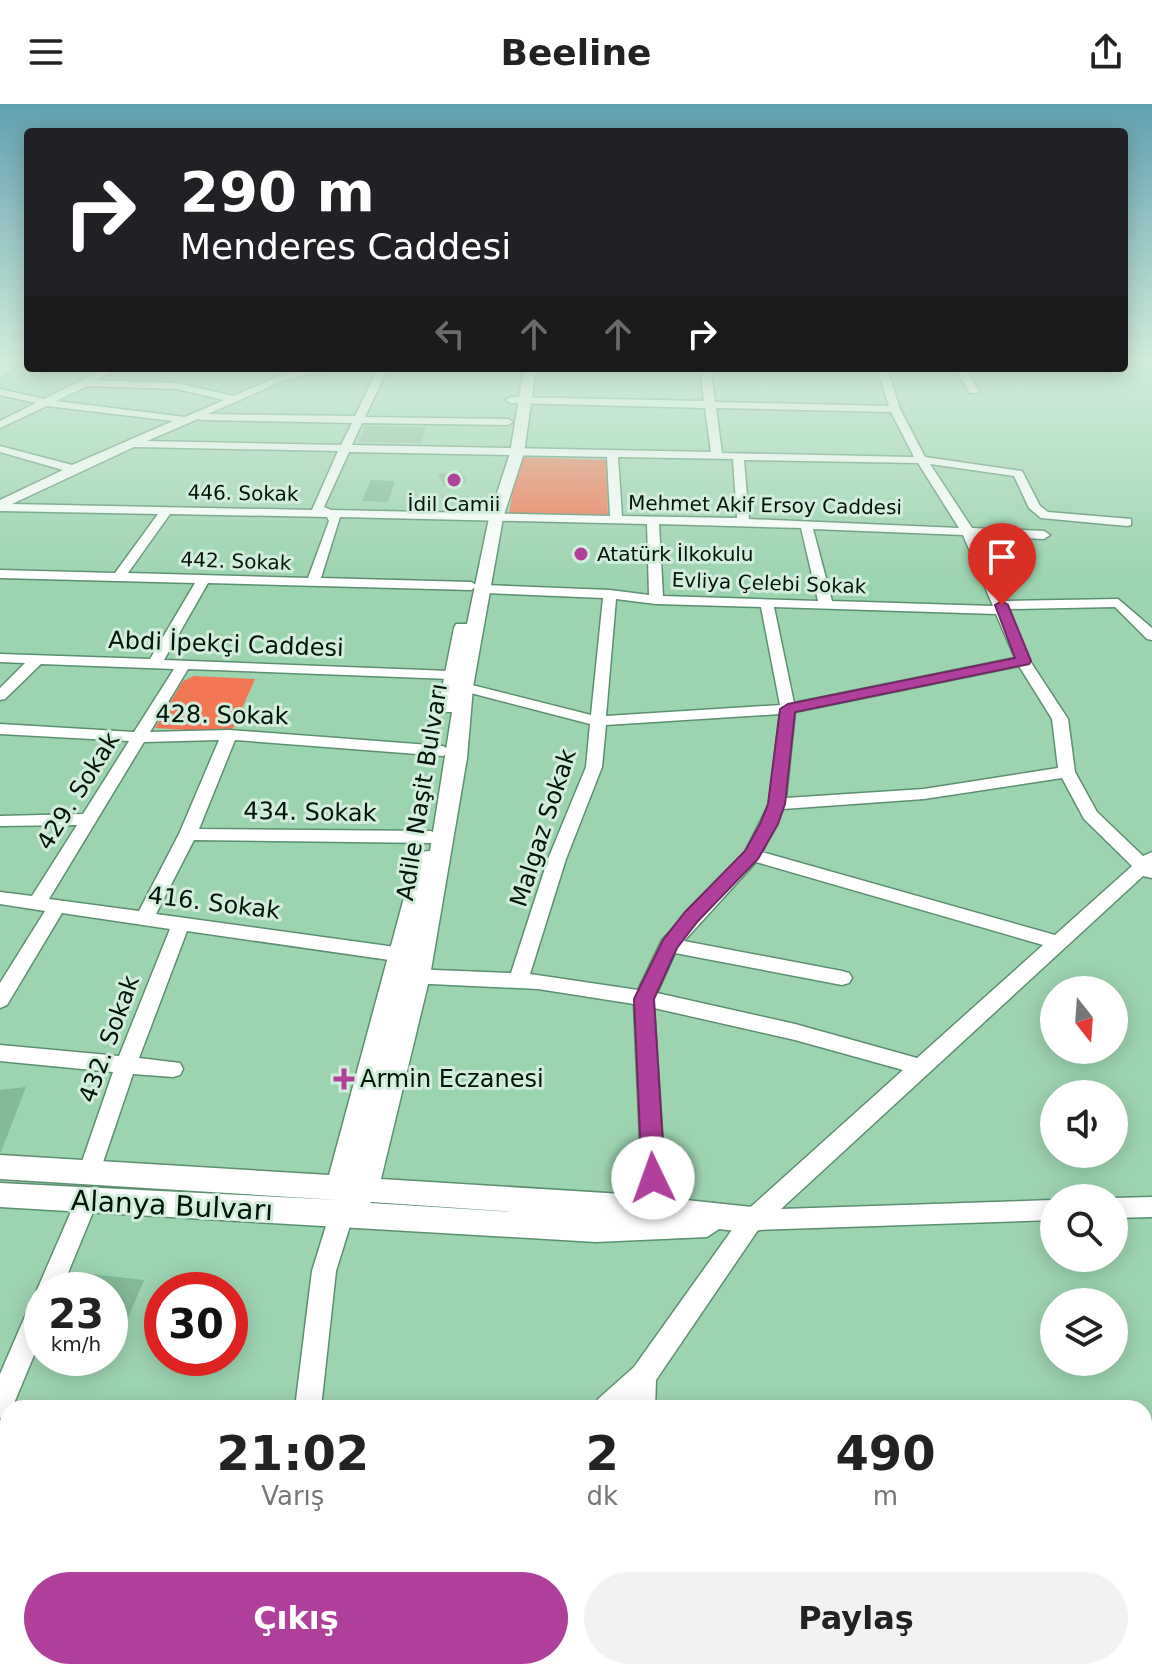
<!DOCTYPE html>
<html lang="tr">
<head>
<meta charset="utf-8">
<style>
	:root { --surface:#fff; --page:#f2f2f2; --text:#222; --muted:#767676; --accent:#b0409b }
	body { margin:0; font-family:"DejaVu Sans",sans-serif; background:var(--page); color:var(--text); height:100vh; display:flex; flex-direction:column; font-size:30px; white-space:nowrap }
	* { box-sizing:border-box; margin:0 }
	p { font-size:26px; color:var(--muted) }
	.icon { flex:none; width:44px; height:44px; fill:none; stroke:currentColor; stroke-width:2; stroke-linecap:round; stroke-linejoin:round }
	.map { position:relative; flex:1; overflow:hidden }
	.panel { position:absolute; left:0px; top:1296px; width:1152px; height:280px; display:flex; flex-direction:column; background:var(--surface); border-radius:24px 24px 0 0; box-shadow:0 4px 20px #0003 }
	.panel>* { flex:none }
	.hud { position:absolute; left:24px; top:24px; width:1104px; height:244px; border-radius:8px; box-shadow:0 4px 20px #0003; background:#202124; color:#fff; overflow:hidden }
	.needle { width:52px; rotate:163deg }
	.controls { position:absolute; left:1040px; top:872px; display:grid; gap:16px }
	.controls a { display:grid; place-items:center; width:88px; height:88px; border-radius:50%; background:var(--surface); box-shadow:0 4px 20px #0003; font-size:40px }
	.speed { position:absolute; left:24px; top:1168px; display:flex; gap:16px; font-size:40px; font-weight:700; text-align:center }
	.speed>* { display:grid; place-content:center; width:104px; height:104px; border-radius:50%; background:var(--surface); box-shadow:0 4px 20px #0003; line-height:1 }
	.speed small { font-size:20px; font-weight:400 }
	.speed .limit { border:12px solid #d22; background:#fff; color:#111 }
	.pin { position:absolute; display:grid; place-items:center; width:68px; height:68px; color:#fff; margin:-82px -34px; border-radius:50% 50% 50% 0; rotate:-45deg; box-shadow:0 0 8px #0007 }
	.pin .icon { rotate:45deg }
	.me { position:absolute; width:88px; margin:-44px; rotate:357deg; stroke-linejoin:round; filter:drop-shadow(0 0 6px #0008) }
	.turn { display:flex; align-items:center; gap:28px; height:168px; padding:0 24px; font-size:36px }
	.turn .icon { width:104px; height:104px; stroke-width:2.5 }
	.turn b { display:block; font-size:56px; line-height:68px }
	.lanes { display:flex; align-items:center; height:76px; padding:0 24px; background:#0003; justify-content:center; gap:40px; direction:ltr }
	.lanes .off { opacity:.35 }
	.eta { display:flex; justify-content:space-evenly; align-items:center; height:136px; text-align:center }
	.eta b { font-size:48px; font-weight:700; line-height:56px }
	.cta { display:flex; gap:16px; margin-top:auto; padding:16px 24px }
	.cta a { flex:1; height:92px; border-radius:48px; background:var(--accent); color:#fff; font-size:32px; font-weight:700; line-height:92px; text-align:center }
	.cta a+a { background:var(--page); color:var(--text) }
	header { display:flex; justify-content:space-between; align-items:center; height:104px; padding:0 24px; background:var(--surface); font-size:36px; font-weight:700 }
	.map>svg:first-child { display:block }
	.green { fill:#f37655 }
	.building { fill:#84ba97 }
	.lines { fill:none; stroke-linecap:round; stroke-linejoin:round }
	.minor-casing { stroke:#5b8f6f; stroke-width:3 }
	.major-casing { stroke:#5b8f6f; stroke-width:3 }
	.minor { fill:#fff; fill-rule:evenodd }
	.major { fill:#fff; fill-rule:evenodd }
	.route { fill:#b0409b; stroke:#722a65; stroke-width:2 }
	.poi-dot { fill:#b0409b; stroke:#d2eddb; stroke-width:3 }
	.labels { text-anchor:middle; stroke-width:6; stroke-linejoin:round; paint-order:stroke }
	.far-street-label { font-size:20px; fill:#011408; stroke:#d2eddb }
	.far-poi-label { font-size:20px; fill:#011408; stroke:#d2eddb }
	.street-label { font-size:24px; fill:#011408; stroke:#d2eddb }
	.poi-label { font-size:24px; fill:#011408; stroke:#d2eddb; text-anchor:start }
	.near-street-label { font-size:28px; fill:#011408; stroke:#d2eddb }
</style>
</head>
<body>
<header><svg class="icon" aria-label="menu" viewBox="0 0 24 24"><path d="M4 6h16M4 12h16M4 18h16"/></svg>Beeline<svg class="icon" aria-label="share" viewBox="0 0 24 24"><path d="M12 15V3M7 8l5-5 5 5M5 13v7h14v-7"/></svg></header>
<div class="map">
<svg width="1152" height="1576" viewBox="0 0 1152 1576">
	<rect width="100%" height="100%" fill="#9dd4b0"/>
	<path class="green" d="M 518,353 L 606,356 L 608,411 L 509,410 Z
		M 194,572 L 255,575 L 231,629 L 155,624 L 183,577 Z"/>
	<path class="building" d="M 365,322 L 426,323 L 421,339 L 359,338 Z
		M 461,367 L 467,379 L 444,382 L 438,370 Z
		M 371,376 L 395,377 L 388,398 L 362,397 Z
		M 26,983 L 1,1048 L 0,1048 L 0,986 Z
		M 84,1169 L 144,1176 L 110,1257 L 110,1186 L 77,1186 Z"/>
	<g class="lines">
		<g class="minor-casing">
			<path id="minor" d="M 15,255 L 27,255 L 0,273 L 0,266 Z
				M 106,264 L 119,264 L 97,276 L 177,279 L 233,292 L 277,273 L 307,264 L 358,264 L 353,267 L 308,270 L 283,277 L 208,310 L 355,312 L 378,264 L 388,264 L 365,313 L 508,315 L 513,318 L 508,321 L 362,319 L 352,341 L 711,348 L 705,304 L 511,299 L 506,296 L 511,293 L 704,297 L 700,264 L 710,264 L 715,298 L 889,302 L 877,264 L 887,264 L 900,305 L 925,353 L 1022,367 L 1040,402 L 1048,408 L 1131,415 L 1131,421 L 1127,422 L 1041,414 L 1029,404 L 1014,372 L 930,360 L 972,424 L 1044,427 L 1050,431 L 1044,435 L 976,432 L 1004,497 L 1118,495 L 1152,524 L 1152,536 L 1147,535 L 1115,503 L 1010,505 L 1009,508 L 1030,557 L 1068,615 L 1075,668 L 1097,708 L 1143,752 L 1152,748 L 1152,774 L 1143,772 L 781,1105 L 1054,1096 L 1054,1116 L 758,1126 L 656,1276 L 655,1304 L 594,1304 L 598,1295 L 634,1263 L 744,1109 L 903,966 L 795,936 L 654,904 L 667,1104 L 663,1111 L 655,1114 L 647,1111 L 643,1104 L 634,900 L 538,885 L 409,879 L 402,877 L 399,872 L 402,867 L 409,865 L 511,869 L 548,755 L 586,663 L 590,620 L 459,586 L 457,583 L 464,579 L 591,611 L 603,494 L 485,489 L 478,485 L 485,481 L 610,486 L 649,491 L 647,420 L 340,413 L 321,474 L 471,478 L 478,482 L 471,486 L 208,479 L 164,556 L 450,567 L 457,571 L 450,575 L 188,565 L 150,628 L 229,626 L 443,642 L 451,647 L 443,652 L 235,636 L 199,725 L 431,727 L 440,733 L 431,739 L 194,736 L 156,810 L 410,845 L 417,847 L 420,852 L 417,857 L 410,859 L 187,827 L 139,954 L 180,959 L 183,965 L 180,971 L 173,973 L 133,970 L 97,1076 L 89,1079 L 81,1076 L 78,1069 L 113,968 L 0,957 L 0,941 L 119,952 L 170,825 L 62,809 L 7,901 L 0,904 L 0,879 L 45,807 L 0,800 L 0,788 L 32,792 L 77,721 L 0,722 L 0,712 L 83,710 L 129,637 L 0,630 L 0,620 L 134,628 L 174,565 L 41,560 L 5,595 L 0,596 L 0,584 L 25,559 L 0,558 L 0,550 L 150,555 L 195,479 L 0,474 L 0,466 L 115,469 L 158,410 L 0,407 L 0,396 L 63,366 L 0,348 L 0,342 L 72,361 L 173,317 L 47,302 L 0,324 L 0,317 L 36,299 L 0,291 L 0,285 L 44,295 ZM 88,282 L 177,285 L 224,296 L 185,313 L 56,297 ZM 716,304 L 891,308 L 914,353 L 722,349 ZM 198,315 L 202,316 L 352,319 L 341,341 L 147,337 ZM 134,343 L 136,343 L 338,347 L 312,406 L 12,400 ZM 349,348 L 607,353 L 610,412 L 331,406 L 324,403 ZM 618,353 L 733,355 L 737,414 L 622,412 ZM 744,356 L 918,359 L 959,424 L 749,415 ZM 170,410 L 327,413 L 329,417 L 308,474 L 128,469 ZM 659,420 L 801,424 L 818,497 L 663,492 ZM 813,425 L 963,431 L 993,502 L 832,497 ZM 616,495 L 656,500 L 761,503 L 780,601 L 606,612 ZM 774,503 L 996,510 L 1015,554 L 794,599 ZM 1019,562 L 1052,615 L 1058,664 L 924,685 L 786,694 L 795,608 ZM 780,610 L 769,700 L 745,748 L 662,836 L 638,886 L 530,870 L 566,755 L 602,663 L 606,621 ZM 219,636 L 179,730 L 139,807 L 49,795 L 144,638 ZM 1062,674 L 1084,715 L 1132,762 L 1055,831 L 762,748 L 783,705 L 924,695 ZM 756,758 L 1043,841 L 917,954 L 795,920 L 657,889 L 675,849 L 842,881 L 849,879 L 852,874 L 849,869 L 842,867 L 684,837 Z
				M 955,264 L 965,264 L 979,287 L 978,289 L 970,289 Z
				M 87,1086 L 95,1089 L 98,1096 L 61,1186 L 42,1186 L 42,1232 L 12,1304 L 8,1304 L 8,1311 L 0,1314 L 0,1270 L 33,1194 L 39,1191 L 37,1186 L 79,1089 Z
				M 342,1093 L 350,1096 L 354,1109 L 336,1167 L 321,1304 L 295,1304 L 312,1167 L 334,1096 Z
				M 1152,1093 L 1152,1113 L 1114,1114 L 1113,1094 Z
				M 253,1568 L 283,1568 L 283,1576 L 253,1576 Z
				M 293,1568 L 329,1568 L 326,1576 L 290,1576 Z
				M 1074,1568 L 1128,1568 L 1131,1576 L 1077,1576 Z"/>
		</g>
		<g class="major-casing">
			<path id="major" d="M 524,264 L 536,264 L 524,349 L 503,414 L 473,583 L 467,654 L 430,872 L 381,1075 L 639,1091 L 752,1103 L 762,1107 L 766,1116 L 762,1125 L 752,1129 L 719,1125 L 707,1133 L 596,1138 L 0,1103 L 0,1079 L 339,1096 L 0,1075 L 0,1051 L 329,1071 L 415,753 L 418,748 L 430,747 L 452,608 L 440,608 L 438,604 L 454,524 L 456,520 L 467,520 L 489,414 L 510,349 ZM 371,1098 L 516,1108 L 370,1099 Z"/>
		</g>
		<use href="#minor" class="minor"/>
		<use href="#major" class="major"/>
	</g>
	<linearGradient id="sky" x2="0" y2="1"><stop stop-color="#60a0ae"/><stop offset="0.54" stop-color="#d3ecdb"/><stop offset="1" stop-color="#d3ecdb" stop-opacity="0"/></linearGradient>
	<rect width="1152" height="476" fill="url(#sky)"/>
	<path class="route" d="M 1002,497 L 1008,501 L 1031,557 L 1029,560 L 795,608 L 785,700 L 778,720 L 758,755 L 698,817 L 677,844 L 654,895 L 665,1074 L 661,1081 L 653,1084 L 645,1081 L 642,1074 L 634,895 L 663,836 L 685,808 L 745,747 L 760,720 L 768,700 L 780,605 L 788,600 L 1015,554 L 995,501 Z"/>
	<g class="poi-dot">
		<circle cx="454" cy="376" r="8"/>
		<circle cx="581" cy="450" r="8"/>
		<path d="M340 963h8v8h8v8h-8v8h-8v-8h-8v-8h8z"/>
	</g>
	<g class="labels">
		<g class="far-street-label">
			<text transform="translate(243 389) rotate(1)" y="7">446. Sokak</text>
			<text transform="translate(765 401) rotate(1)" y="7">Mehmet Akif Ersoy Caddesi</text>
			<text transform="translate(236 457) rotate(2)" y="7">442. Sokak</text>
			<text transform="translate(769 479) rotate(2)" y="7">Evliya Çelebi Sokak</text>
		</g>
		<g class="far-poi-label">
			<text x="454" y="407">İdil Camii</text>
			<text x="597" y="457" text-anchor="start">Atatürk İlkokulu</text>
		</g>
		<g class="street-label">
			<text transform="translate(226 540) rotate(2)" y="8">Abdi İpekçi Caddesi</text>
			<text transform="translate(222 611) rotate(1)" y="8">428. Sokak</text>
			<text transform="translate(78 687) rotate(-58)" y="8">429. Sokak</text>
			<text transform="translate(422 688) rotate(-81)" y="8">Adile Naşit Bulvarı</text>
			<text transform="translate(310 708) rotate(1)" y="8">434. Sokak</text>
			<text transform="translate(543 724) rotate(-72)" y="8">Malgaz Sokak</text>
			<text transform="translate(214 799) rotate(7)" y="8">416. Sokak</text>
			<text transform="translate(109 935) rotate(-70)" y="8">432. Sokak</text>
		</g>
		<g class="poi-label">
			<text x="360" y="983">Armin Eczanesi</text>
		</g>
		<g class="near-street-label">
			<text transform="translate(172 1101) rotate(3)" y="10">Alanya Bulvarı</text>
		</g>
	</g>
</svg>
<div class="controls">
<a><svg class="needle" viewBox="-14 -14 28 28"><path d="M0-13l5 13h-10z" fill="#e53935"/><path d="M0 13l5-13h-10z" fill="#767676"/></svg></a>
<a><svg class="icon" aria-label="sound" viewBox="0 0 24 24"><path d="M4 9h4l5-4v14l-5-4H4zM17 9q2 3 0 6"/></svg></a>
<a><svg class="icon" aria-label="search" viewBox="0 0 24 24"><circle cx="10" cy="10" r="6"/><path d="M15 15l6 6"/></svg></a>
<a><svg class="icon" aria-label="layers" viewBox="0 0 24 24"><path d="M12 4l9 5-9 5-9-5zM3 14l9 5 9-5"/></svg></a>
</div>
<div class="speed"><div>23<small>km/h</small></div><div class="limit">30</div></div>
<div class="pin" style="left:1002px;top:501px;background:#d93025"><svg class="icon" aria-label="arrive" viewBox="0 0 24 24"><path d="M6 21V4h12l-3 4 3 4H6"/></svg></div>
<svg class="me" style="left:653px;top:1074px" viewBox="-20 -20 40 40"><circle r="19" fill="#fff"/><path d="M0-13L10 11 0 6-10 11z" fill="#b0409b"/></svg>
<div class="hud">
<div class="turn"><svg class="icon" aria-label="right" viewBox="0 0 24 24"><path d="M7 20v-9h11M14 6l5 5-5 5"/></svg><div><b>290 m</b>Menderes Caddesi</div></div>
<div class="lanes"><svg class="icon off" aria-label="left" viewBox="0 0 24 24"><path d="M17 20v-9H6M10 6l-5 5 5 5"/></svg><svg class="icon off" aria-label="ahead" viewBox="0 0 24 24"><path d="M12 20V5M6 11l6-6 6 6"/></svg><svg class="icon off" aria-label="ahead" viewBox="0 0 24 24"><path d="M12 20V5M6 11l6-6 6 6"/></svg><svg class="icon" aria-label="right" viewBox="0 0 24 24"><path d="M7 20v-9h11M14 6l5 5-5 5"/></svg></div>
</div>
<section class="panel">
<div class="eta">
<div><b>21:02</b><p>Varış</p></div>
<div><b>2</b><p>dk</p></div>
<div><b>490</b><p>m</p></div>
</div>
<div class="cta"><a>Çıkış</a><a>Paylaş</a></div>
</section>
</div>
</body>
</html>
